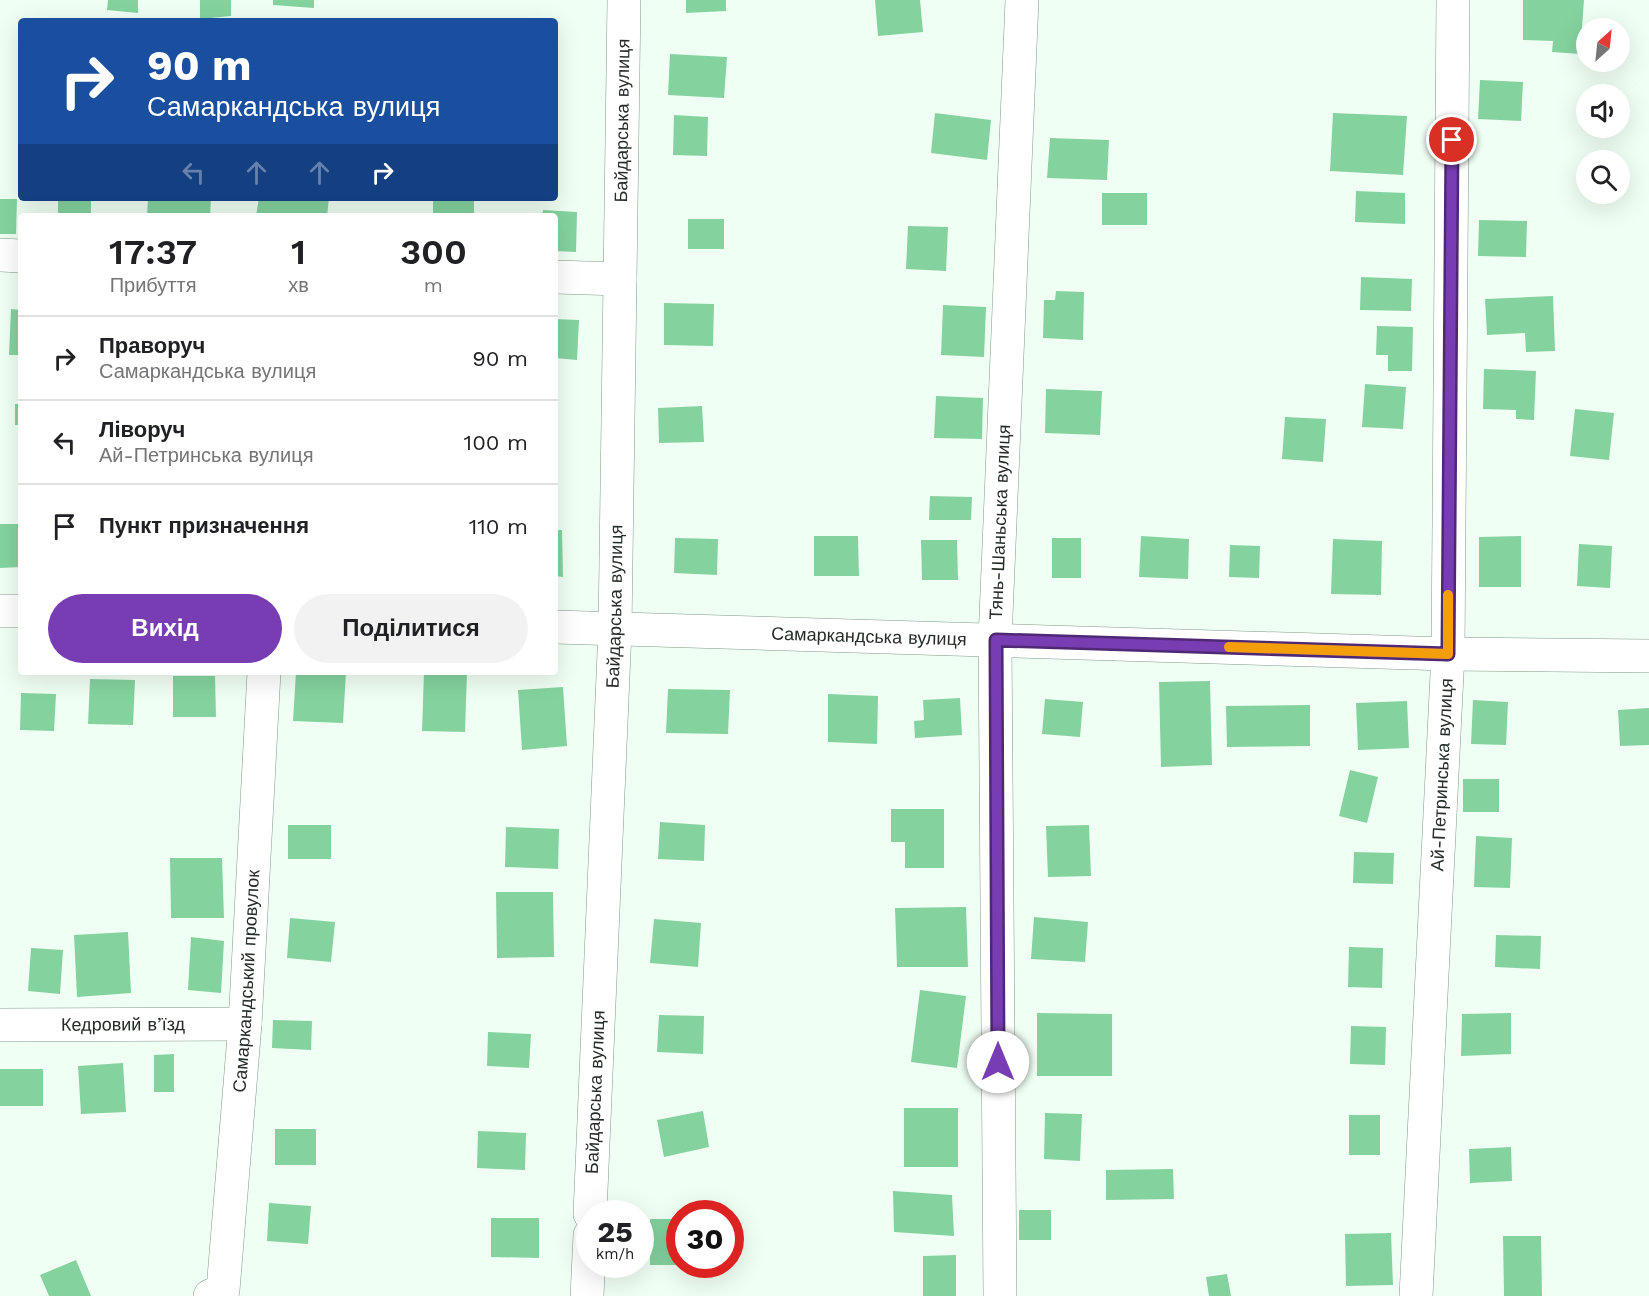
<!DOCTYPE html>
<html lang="uk">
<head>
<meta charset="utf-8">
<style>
	:root { --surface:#fff; --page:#f2f2f2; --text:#202124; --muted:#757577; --line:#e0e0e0; --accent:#793db3 }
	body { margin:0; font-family:"Work Sans",sans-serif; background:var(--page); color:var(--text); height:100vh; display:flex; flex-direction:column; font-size:22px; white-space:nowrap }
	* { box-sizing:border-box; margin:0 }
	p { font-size:20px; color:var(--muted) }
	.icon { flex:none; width:33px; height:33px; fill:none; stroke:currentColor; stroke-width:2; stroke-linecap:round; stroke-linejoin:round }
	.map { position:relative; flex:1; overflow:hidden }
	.panel { position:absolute; left:18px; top:213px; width:540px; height:462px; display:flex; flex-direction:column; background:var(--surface); border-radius:6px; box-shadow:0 6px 24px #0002 }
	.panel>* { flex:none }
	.guide { position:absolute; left:18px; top:18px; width:540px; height:183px; border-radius:6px; box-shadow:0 6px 24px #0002; background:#1a4fa0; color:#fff; overflow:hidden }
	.needle { width:39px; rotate:27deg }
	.fabs { position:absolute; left:1576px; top:18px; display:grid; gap:12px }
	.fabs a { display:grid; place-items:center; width:54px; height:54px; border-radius:50%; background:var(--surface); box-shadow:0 6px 24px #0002; font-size:30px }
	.speed { position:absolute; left:576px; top:1200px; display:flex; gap:12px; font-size:30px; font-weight:700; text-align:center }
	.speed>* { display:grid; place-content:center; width:78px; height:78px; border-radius:50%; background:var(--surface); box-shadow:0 6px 24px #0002; line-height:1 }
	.speed small { font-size:15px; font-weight:400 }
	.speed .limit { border:9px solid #d22; background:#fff; color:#111 }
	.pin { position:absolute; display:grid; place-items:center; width:51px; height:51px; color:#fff; margin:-26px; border:3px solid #fff; border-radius:50%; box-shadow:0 2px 6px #0007 }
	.me { position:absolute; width:66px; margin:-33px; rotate:0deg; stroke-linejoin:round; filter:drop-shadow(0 0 4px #0008) }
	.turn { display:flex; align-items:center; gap:21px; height:126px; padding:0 30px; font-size:27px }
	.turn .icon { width:78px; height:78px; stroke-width:2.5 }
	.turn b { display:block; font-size:42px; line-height:51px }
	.lanes { display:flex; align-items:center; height:57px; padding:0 30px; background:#0003; justify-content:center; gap:30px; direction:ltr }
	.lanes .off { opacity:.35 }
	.eta { display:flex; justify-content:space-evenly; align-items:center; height:102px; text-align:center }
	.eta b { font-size:36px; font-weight:600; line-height:42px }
	.cta { display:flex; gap:12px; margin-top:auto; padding:12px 30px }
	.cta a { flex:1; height:69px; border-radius:36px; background:var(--accent); color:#fff; font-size:24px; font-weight:600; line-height:69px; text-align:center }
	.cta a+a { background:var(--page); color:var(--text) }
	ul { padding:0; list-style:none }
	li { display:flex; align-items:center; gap:18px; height:84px; padding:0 30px; border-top:2px solid var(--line) }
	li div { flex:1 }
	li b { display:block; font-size:22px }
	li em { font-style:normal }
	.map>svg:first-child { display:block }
	.building { fill:#84d39e }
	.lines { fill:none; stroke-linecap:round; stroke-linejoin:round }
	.minor-casing { stroke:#829989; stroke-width:34 }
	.minor { stroke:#fff; stroke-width:33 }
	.route-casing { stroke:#4f2874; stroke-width:15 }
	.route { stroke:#793db3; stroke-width:10 }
	.slow { stroke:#f59e0b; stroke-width:10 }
	.labels { text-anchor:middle; stroke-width:4.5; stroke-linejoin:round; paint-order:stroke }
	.street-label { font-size:18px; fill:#242d26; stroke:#fff }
</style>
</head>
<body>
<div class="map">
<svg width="1649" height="1296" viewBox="0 0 1649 1296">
	<rect width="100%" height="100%" fill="#f0fff4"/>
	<path class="building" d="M 108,0 L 138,0 L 138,13 L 107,10 Z
		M 200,0 L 231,0 L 231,16 L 200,19 Z
		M 273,0 L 314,0 L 314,8 L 273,5 Z
		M 686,0 L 726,0 L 726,11 L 686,13 Z
		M 875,0 L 920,0 L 923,32 L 878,36 Z
		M 1523,0 L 1584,0 L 1580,54 L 1552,52 L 1553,41 L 1523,40 Z
		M 670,54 L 727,57 L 724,98 L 668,95 Z
		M 1480,80 L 1523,82 L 1521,121 L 1478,119 Z
		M 935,113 L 991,120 L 987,160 L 931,153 Z
		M 1333,113 L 1407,116 L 1403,175 L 1330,171 Z
		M 674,115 L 708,117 L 707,156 L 673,155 Z
		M 1050,138 L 1109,140 L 1107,180 L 1047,178 Z
		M 1356,191 L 1405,193 L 1405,224 L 1355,222 Z
		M 1102,193 L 1147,193 L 1147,225 L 1102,225 Z
		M 58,198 L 91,198 L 91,216 L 58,216 Z
		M 148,198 L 211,198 L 210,216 L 147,216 Z
		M 259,198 L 329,198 L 327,216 L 256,216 Z
		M 0,199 L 17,199 L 16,234 L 0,234 Z
		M 433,199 L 474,199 L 474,216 L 433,216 Z
		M 543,210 L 577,212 L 576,252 L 555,251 L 555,216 L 542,216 Z
		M 688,219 L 724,219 L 724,249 L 688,249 Z
		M 1479,220 L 1527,221 L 1526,257 L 1478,256 Z
		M 908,226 L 948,227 L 946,271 L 906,269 Z
		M 1361,277 L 1412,279 L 1411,311 L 1360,310 Z
		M 1056,291 L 1084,292 L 1083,340 L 1043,338 L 1044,300 L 1055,300 Z
		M 1553,296 L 1555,351 L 1526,352 L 1525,333 L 1487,335 L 1485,299 Z
		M 664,303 L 714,304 L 713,346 L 664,345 Z
		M 943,305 L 986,307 L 984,357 L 941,355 Z
		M 11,309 L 21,310 L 21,355 L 9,355 Z
		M 555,319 L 579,320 L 577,360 L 555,358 Z
		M 1377,326 L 1413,327 L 1412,371 L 1388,371 L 1388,355 L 1376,355 Z
		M 1484,369 L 1536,371 L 1534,420 L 1516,419 L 1516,410 L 1483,409 Z
		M 1365,384 L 1406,387 L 1403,429 L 1362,427 Z
		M 1046,389 L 1102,391 L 1100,435 L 1045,433 Z
		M 936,396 L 983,398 L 982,439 L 934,438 Z
		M 15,404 L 21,404 L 21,425 L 15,425 Z
		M 702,406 L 704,442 L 659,443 L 658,408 Z
		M 1575,409 L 1614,413 L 1609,460 L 1570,456 Z
		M 1285,417 L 1326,419 L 1323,462 L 1282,459 Z
		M 930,496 L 972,497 L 971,520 L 929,520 Z
		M 0,524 L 20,524 L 21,567 L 0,568 Z
		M 555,530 L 562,530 L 563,577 L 555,576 Z
		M 814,536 L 858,536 L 859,576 L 814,576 Z
		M 1141,536 L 1189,539 L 1188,579 L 1139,577 Z
		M 1521,536 L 1521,587 L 1479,587 L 1479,537 Z
		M 675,538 L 718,539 L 717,575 L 674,573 Z
		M 1052,538 L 1081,538 L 1081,578 L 1052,578 Z
		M 1333,539 L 1382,541 L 1381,595 L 1331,594 Z
		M 921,540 L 957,540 L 958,580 L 922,580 Z
		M 1579,544 L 1612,546 L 1610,588 L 1577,586 Z
		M 1230,545 L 1260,546 L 1259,578 L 1229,577 Z
		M 296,672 L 346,672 L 343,723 L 293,721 Z
		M 424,672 L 467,672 L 465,732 L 422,731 Z
		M 173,676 L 215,676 L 216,717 L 173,717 Z
		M 90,679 L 135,680 L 133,725 L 88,724 Z
		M 1210,681 L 1212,765 L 1161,767 L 1159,682 Z
		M 563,687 L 567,746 L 522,750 L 518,690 Z
		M 668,689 L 730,690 L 728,734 L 666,733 Z
		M 21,693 L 56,694 L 54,731 L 20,730 Z
		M 828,694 L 878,696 L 877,744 L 828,742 Z
		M 960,698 L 962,735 L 915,738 L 914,721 L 924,720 L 923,700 Z
		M 1045,699 L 1083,702 L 1080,737 L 1042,734 Z
		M 1473,700 L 1508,702 L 1506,745 L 1471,744 Z
		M 1407,701 L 1409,748 L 1358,750 L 1356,703 Z
		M 1310,705 L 1310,746 L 1227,747 L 1226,706 Z
		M 1649,708 L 1649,745 L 1620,746 L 1618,710 Z
		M 1350,770 L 1378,777 L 1367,823 L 1339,816 Z
		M 1463,779 L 1499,779 L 1499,812 L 1463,812 Z
		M 891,809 L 944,809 L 944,868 L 905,868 L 905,842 L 891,842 Z
		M 660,822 L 705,825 L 704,861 L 658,859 Z
		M 288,825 L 331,825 L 331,859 L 288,859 Z
		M 1089,825 L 1091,876 L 1048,877 L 1046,826 Z
		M 506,827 L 559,829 L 558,869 L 505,867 Z
		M 1476,836 L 1512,838 L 1510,888 L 1474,887 Z
		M 1354,852 L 1394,853 L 1393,884 L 1353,883 Z
		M 170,858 L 222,858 L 224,918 L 171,918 Z
		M 496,892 L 553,892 L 554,957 L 497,958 Z
		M 966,907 L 968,967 L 897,967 L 895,908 Z
		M 1034,917 L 1088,922 L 1085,962 L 1031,959 Z
		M 290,918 L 335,922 L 331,962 L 287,958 Z
		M 654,919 L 701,923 L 698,967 L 650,963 Z
		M 128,932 L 131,993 L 77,997 L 74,935 Z
		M 1496,935 L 1541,936 L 1540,969 L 1495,967 Z
		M 191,937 L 224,941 L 221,993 L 188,990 Z
		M 1349,947 L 1383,948 L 1382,988 L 1348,987 Z
		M 31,948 L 63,950 L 60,994 L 28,991 Z
		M 920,990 L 966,996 L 957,1068 L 911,1062 Z
		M 1037,1013 L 1112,1014 L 1112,1076 L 1037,1076 Z
		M 1511,1013 L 1511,1054 L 1461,1056 L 1462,1014 Z
		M 659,1015 L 704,1016 L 703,1054 L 657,1052 Z
		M 273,1020 L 312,1021 L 311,1050 L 272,1048 Z
		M 1351,1026 L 1386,1027 L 1385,1065 L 1350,1064 Z
		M 488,1032 L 531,1034 L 529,1068 L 487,1066 Z
		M 174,1054 L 174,1092 L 154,1092 L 154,1055 Z
		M 123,1063 L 126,1112 L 81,1114 L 78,1066 Z
		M 0,1069 L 43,1069 L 43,1106 L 0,1106 Z
		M 904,1108 L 958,1108 L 958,1167 L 904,1167 Z
		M 703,1111 L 709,1147 L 664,1157 L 657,1120 Z
		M 1045,1113 L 1082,1114 L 1080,1161 L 1044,1159 Z
		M 1349,1115 L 1380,1115 L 1380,1155 L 1349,1155 Z
		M 275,1129 L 316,1129 L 316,1165 L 275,1165 Z
		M 478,1131 L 526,1133 L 525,1170 L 477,1168 Z
		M 1511,1147 L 1512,1181 L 1470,1183 L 1469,1149 Z
		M 1173,1169 L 1174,1199 L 1106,1200 L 1106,1170 Z
		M 893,1191 L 952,1195 L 954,1236 L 894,1232 Z
		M 269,1203 L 311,1206 L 308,1244 L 267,1241 Z
		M 1019,1210 L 1051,1210 L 1051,1240 L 1019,1240 Z
		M 491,1218 L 539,1218 L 539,1258 L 491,1257 Z
		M 650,1219 L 680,1219 L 680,1265 L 650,1265 Z
		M 1391,1233 L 1393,1285 L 1346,1286 L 1345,1234 Z
		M 1503,1236 L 1541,1236 L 1542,1296 L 1504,1296 Z
		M 956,1255 L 956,1296 L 923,1296 L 923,1256 Z
		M 76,1260 L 91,1296 L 49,1296 L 40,1275 Z
		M 1227,1274 L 1231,1296 L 1209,1296 L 1206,1277 Z"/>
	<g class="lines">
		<g class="minor-casing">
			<g id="minor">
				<path d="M 0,255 L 21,256"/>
				<path d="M 555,277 L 620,279"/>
				<path d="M 0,611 L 21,611"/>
				<path id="s1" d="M 555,627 L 1448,654 L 1649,656"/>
				<path id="s2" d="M 0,1025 L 245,1024"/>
				<path id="s3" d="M 590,1214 L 615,629 L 624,0"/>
				<path id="s4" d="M 210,1296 L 223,1290 L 245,1024 L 264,672"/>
				<path d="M 587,1296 L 590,1235"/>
				<path id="s5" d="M 1000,1296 L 995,640 L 1022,0"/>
				<path id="s6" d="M 1416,1296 L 1448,654 L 1453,0"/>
			</g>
		</g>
		<use href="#minor" class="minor"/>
	</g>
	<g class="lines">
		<g class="route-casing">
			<path id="route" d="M 998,1062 L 996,640 L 1448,654 L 1452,140"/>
		</g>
		<use href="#route" class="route"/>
		<path class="slow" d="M 1229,647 L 1448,654 L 1448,595"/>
	</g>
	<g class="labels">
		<g class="street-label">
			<text dy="6" stroke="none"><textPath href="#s3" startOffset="1094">Байдарська вулиця</textPath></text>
			<text dy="6" stroke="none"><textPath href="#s5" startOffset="774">Тянь-Шаньська вулиця</textPath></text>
			<text dy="6" stroke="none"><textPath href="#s3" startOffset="608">Байдарська вулиця</textPath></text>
			<text dy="6" stroke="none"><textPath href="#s1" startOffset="314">Самаркандська вулиця</textPath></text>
			<text dy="6" stroke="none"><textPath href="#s6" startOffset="522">Ай-Петринська вулиця</textPath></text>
			<text dy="6" stroke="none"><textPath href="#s4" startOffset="324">Самаркандський провулок</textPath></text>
			<text dy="6" stroke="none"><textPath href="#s2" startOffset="123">Кедровий в’їзд</textPath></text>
			<text dy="6" stroke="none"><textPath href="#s3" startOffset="122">Байдарська вулиця</textPath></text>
		</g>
	</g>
</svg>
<div class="fabs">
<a><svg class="needle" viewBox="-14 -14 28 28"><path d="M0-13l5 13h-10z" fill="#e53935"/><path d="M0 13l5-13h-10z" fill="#757577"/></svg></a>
<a><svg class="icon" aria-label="sound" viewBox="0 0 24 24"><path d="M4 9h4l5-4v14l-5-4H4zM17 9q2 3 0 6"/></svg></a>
<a><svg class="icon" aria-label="search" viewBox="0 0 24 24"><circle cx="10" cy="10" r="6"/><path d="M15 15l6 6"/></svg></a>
</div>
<div class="speed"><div>25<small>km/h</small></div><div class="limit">30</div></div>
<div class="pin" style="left:1452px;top:140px;background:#d93025"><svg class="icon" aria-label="arrive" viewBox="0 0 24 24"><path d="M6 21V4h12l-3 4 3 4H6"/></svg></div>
<svg class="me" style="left:998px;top:1062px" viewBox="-20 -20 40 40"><circle r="19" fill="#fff"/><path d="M0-13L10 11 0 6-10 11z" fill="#793db3"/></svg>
<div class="guide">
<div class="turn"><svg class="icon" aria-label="right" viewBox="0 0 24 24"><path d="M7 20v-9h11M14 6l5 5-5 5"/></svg><div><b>90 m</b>Самаркандська вулиця</div></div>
<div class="lanes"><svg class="icon off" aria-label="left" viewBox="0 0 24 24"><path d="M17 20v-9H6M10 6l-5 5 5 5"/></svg><svg class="icon off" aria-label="ahead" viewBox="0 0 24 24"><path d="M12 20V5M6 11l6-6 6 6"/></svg><svg class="icon off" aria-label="ahead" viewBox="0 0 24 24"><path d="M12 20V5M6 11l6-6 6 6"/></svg><svg class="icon" aria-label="right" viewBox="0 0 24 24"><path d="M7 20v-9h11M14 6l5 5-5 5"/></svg></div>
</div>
<section class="panel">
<div class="eta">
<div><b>17:37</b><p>Прибуття</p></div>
<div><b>1</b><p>хв</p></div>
<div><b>300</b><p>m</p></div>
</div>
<ul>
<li><svg class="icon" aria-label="right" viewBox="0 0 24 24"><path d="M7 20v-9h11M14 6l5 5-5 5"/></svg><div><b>Праворуч</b><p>Самаркандська вулиця</p></div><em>90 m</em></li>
<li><svg class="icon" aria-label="left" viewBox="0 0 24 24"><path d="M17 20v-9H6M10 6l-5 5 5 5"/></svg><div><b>Ліворуч</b><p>Ай-Петринська вулиця</p></div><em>100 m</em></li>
<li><svg class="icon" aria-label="arrive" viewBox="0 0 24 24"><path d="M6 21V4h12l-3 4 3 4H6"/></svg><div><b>Пункт призначення</b></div><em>110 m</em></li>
</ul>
<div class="cta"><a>Вихід</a><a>Поділитися</a></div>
</section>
</div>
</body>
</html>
